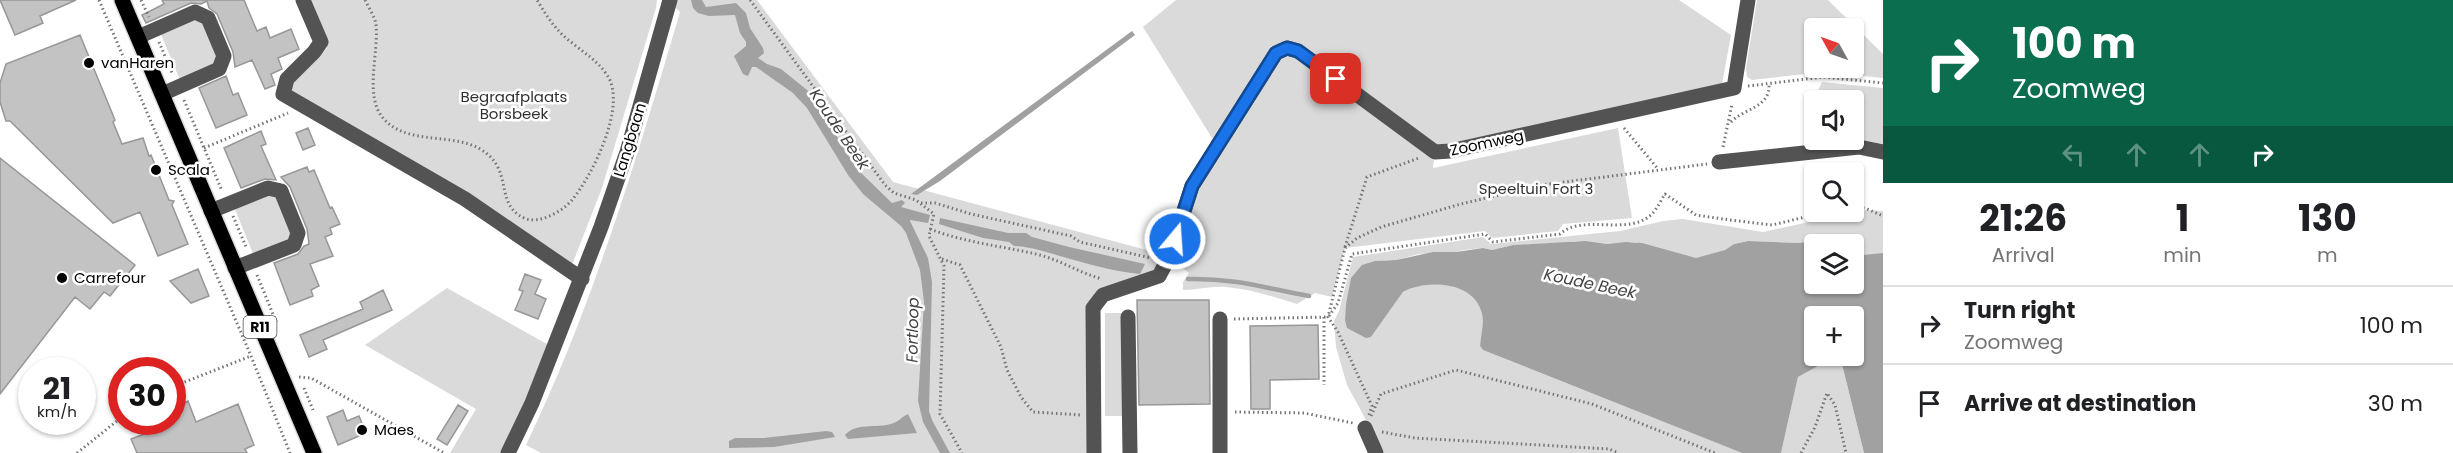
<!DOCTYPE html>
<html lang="en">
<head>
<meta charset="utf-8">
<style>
	:root { --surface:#fff; --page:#f6f6f6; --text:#202124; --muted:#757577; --line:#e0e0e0 }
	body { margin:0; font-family:Poppins,sans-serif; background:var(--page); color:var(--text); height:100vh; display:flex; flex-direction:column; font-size:22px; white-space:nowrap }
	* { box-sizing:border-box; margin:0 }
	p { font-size:20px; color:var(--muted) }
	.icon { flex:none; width:33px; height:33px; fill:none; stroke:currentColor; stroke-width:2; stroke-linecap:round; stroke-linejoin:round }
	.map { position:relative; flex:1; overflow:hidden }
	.side { display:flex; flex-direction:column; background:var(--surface); width:570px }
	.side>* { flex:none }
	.guide { background:#0b6e4f; color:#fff; overflow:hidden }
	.needle { width:39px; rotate:310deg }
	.fabs { position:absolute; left:1804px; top:18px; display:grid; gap:12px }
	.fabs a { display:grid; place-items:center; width:60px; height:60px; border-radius:6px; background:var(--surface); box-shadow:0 2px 4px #0004; font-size:30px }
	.speed { position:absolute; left:18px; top:357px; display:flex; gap:12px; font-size:30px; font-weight:700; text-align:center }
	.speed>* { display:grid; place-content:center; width:78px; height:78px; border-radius:50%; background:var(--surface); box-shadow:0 2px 4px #0004; line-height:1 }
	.speed small { font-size:15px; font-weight:400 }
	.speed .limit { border:9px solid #d22; background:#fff; color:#111 }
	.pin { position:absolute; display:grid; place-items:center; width:51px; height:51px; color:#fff; margin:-26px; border-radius:12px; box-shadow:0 3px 9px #0006 }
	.me { position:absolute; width:66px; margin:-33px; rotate:18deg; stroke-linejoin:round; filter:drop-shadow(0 0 4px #0008) }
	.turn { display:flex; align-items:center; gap:21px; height:126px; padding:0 30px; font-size:27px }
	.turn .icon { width:78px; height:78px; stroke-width:2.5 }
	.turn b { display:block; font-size:42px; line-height:51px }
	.lanes { display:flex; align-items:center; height:57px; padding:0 30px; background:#0003; justify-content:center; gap:30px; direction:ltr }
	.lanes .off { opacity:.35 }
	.eta { display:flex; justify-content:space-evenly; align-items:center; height:102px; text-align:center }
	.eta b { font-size:36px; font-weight:700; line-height:42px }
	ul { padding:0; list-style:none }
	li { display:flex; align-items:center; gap:18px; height:78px; padding:0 30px; border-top:2px solid var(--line) }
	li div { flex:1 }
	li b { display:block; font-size:22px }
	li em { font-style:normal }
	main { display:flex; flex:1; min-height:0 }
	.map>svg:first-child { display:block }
	.green { fill:#dadada; fill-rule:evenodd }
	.water { fill:#a1a1a1 }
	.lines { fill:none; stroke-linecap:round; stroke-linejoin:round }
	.stream { stroke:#a1a1a1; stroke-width:4.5 }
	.building { fill:#c3c3c3; stroke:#979797; stroke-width:1.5 }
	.major-casing { stroke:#dbdbdb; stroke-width:18 }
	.path { stroke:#757575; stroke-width:3; stroke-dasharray:1.5 3; stroke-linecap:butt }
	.minor { stroke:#535353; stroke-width:15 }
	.major { stroke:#000; stroke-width:15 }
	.route-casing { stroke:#114b97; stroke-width:15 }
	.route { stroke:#1a73e8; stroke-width:10 }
	.poi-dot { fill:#000; stroke:#fff; stroke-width:2 }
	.labels { text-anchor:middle; stroke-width:5; stroke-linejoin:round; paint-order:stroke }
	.shield { fill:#fff; stroke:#4c4c4c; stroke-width:1.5 }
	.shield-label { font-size:14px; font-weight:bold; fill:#000 }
	.poi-label { font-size:15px; fill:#000; stroke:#fff; text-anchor:start }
	.park-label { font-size:15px; fill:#313131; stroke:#fff }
	.street-label { font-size:15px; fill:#000; stroke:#fff }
	.water-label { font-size:16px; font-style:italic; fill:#424242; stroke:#fff }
</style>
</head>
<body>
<main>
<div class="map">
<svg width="1883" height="453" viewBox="0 0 1883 453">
	<rect width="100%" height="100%" fill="#fff"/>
	<path class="green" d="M 310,0 L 657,0 L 656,8 L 602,188 L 570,270 L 283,94 L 327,48 L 325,36 Z
		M 667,0 L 757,0 L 893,182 L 1169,256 L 1217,146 L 1143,27 L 1176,0 L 1679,0 L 1731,35 L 1721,90 L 1435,152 L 1433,168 L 1618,128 L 1632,218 L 1563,224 L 1558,231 L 1492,238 L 1485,231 L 1345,248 L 1332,297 L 1315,293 L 1297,304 C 1274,297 1250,289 1226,287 C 1212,286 1197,290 1183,290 L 1183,282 L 1189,273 L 1169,257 L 1159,276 L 1093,308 L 1094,453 L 541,453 L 526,445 C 592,308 637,158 680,12 Z
		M 1757,0 L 1828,0 L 1883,54 L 1883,78 L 1823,72 L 1752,80 L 1747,77 L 1746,68 ZM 1815,28 L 1854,28 L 1854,68 L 1815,68 Z
		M 197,17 C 208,23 219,51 217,64 L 180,80 L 160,32 Z
		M 1822,82 L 1883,88 L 1883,144 L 1861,140 L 1820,144 L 1820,140 L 1854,140 L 1854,100 L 1816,100 L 1816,95 Z
		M 269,192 L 275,194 L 293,234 L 291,241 L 254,256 L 234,207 Z
		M 1865,210 L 1883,211 L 1883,253 L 1861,255 L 1854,251 L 1854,244 L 1847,244 L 1839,240 L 1799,243 L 1747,241 L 1734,244 L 1725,250 L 1696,259 L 1635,242 L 1607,244 L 1574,241 L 1566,243 L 1513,245 L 1492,250 L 1482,248 L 1464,250 L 1456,252 L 1419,254 L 1396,260 L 1375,261 L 1366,265 L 1349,292 L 1345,320 L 1371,337 L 1403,292 C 1424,280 1466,279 1479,305 C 1485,317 1482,333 1480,346 L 1483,350 L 1742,453 L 1384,453 L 1347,385 L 1336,347 L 1334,321 L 1339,311 L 1353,257 L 1483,237 L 1491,244 L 1620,231 L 1663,221 L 1683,219 L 1763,232 Z
		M 447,288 L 554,348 L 508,453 L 435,453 L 450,453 L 476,409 L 365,345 Z
		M 1105,313 L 1134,313 L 1134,416 L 1105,416 Z
		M 1836,356 L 1840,356 L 1864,453 L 1781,453 L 1798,377 Z"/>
	<path class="water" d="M 691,0 L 702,0 L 706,7 L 736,3 L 746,13 L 750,28 L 763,48 L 764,53 L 758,58 L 767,64 L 781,69 L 817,98 L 823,114 L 857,169 L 892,203 L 902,200 L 905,203 L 901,207 L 930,215 L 928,223 L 910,220 L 910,221 L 928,258 L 932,282 L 929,411 L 932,420 L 950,453 L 940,453 L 923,422 L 918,401 L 924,302 L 920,270 L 906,233 L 901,226 L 863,194 L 848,175 L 807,108 L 793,93 L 756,67 L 752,67 L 748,76 L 743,74 L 734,56 L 746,46 L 746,42 L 740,33 L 735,15 L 709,16 L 698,13 L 693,8 Z
		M 1132,31 L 1135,35 L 940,181 L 917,195 L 911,194 Z
		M 940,218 L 1008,233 L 1026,233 L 1032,237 L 1069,247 L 1145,264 L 1140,274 C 1117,272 1096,266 1074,260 C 1054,255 1035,247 1014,246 L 1009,242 L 983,238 L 939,224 Z
		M 1833,238 L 1847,244 L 1815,244 L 1815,284 L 1854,284 L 1854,251 L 1861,255 L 1883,253 L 1883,453 L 1864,453 L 1840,356 L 1854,356 L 1854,316 L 1815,316 L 1815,356 L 1836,356 L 1798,377 L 1781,453 L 1742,453 L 1483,350 L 1480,346 C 1481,336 1484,323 1482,314 C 1475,281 1427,279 1403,292 L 1371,337 L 1366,338 L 1347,328 L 1345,320 L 1346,304 L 1351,278 L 1362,265 L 1375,261 L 1396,260 L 1433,252 L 1456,252 L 1483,248 L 1492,250 L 1513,245 L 1585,241 L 1607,244 L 1626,242 L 1642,243 L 1696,258 L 1725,250 L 1734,244 L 1748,241 L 1799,243 Z
		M 908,414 L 917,433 L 848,439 L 845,435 C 857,421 880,430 896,422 C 900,420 903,416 908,414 Z
		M 826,431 L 832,432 L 835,437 L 774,447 L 729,448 L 729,441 L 735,438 L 764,438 Z"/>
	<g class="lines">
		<path class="stream" d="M 1188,279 C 1234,278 1265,288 1309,296"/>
	</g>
	<path class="building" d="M 0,0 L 76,0 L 40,16 L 43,23 L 15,35 Z
		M 162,0 L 244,0 L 257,31 L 266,27 L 270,38 L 291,29 L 299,49 L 278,58 L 282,69 L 271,74 L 275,85 L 265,89 L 252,60 L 235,67 L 233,52 L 217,14 L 209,8 L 207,1 L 201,4 L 191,3 L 146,23 L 142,15 L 164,4 Z
		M 80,35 L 115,120 L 113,122 L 122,144 L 143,138 L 149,156 L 151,155 L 169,200 L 174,201 L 172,205 L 188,244 L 158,256 L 140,212 L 113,223 L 10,121 L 6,121 L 0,102 L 0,83 L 6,64 Z
		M 226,76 L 233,95 L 238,93 L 247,115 L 216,128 L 199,88 Z
		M 308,128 L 315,145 L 303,150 L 296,133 Z
		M 261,131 L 266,144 L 261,146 L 276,180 L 265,179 L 241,188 L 224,148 Z
		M 0,158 L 135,265 L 110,296 L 104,292 L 90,309 L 75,297 L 0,394 Z
		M 307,167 L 309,172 L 314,170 L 330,208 L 332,207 L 340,224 L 330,228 L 332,234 L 325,237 L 333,256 L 310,264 L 319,286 L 311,290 L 313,296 L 290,305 L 274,263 L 298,254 L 304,246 L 309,244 L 307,229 L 290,187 L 281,177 Z
		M 198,269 L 209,296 L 191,303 L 170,281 Z
		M 525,274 L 541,280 L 535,294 L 546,299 L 538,319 L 515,310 L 523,291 L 519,290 Z
		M 383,290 L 392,310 L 323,340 L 327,349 L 309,357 L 300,335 L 363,309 L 360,302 Z
		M 1137,300 L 1209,300 L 1210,404 L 1139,405 Z
		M 1318,325 L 1319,379 L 1270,380 L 1270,409 L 1251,409 L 1250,326 Z
		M 188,401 L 196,422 L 238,404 L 254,445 L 245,449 L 247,453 L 137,453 L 131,439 L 155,430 L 153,422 L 172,422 L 172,408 Z
		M 458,405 L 468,411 L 447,445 L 437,439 Z
		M 343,410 L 347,421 L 359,416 L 366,433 L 338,445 L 327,417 Z"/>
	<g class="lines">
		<g class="major-casing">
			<path id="major" d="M 122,0 L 314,453"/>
		</g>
		<path class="path" d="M 99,0 L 251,356 L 290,453
			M 141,0 L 149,17
			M 365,0 C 369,8 375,17 376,25 C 379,52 364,96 383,118 C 407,146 451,132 480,149 C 515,169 493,203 524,218 C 539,225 563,211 572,200 C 592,176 628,105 607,75 C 597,60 584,53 571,42 C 556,31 546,15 537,0
			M 750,0 L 885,185 L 894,193 L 916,200 L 934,214 L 929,236 L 944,266 L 940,414 L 962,453
			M 159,42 L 173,75
			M 1748,86 L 1823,77 L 1883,83
			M 184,100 L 222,191
			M 1731,122 C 1744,108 1771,108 1769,83
			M 1624,128 L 1658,169
			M 1723,147 L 1732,104
			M 204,148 L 288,113
			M 921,203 L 935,203 L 971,214 L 1071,236 L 1080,242 L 1151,258
			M 1854,207 L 1865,208 L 1883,216
			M 233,216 L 247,249
			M 930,229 C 966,243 1003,246 1040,255 C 1062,261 1080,273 1102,279
			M 1345,247 L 1367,177 L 1419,158
			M 942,259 L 960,265 L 1001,347 L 1007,370 L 1021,397 L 1033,412 L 1081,415
			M 257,275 L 277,324
			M 1329,316 L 1338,303 L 1352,254 L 1485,234 L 1493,242 L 1560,234 C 1583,213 1628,237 1652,214 C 1657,209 1661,200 1665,194 L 1696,215 L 1730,220 L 1772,225 L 1826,212
			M 1324,317 L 1324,385
			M 1234,319 L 1328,317
			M 299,377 L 311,378 L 444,453
			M 172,387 L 251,356
			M 304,388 L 313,410
			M 1235,412 L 1304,413 L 1353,423
			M 1369,415 L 1372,406 L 1338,332 L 1328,317 L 1345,248 L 1357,238 L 1381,227 L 1461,204 L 1541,185 L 1707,164
			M 1371,416 L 1381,394 L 1456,370 L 1592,404 L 1715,453
			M 1382,432 L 1415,438 L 1609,449 L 1619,453
			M 77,453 L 122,417
			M 1801,453 L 1815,427 L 1827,393 L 1835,405 L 1846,453"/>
		<path class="minor" d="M 303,0 L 321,42 L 314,52 L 287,79 L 283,94 L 465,199 L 582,279
			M 138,37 L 195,12 L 208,18 L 224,56 L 219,69 L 162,94
			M 1719,162 L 1859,147 L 1883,152
			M 211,211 L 268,188 L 281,191 L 298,233 L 294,245 L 235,268
			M 1128,317 L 1130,453
			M 1220,319 L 1220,453
			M 1365,428 L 1376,453
			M 508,453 L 532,403 L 601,227 L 627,152 L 670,0
			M 1094,453 L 1093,308 L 1103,295 L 1159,276 L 1169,257 L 1192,186 L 1276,53 L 1287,48 L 1298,51 L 1435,152 L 1450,151 L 1734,88 L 1748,0"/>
		<use href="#major" class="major"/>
	</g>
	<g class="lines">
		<g class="route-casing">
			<path id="route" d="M 1175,239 L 1192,186 L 1276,53 L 1287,48 L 1298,51 L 1336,79"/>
		</g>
		<use href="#route" class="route"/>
	</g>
	<g class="poi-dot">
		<circle cx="89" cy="63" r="6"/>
		<circle cx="156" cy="170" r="6"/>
		<circle cx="62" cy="278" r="6"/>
		<circle cx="362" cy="430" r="6"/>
	</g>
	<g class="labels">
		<rect class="shield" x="243.5" y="316" width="33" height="22" rx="4.5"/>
		<g class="shield-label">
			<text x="260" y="332">R11</text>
		</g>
		<g class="poi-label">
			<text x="101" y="68">vanHaren</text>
			<text x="168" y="175">Scala</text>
			<text x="74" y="283">Carrefour</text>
			<text x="374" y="435">Maes</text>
		</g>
		<g class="park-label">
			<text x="514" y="102">Begraafplaats<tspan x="514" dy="17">Borsbeek</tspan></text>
			<text x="1536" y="194">Speeltuin Fort 3</text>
		</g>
		<g class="street-label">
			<text transform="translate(630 140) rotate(-73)" y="5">Langbaan</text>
			<text transform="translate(1487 143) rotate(-12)" y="5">Zoomweg</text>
		</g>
		<g class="water-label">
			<text transform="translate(840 129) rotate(56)" y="6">Koude Beek</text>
			<text transform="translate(1590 283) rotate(12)" y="6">Koude Beek</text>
			<text transform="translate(912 330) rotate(-89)" y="6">Fortloop</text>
		</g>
	</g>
</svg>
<div class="fabs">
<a><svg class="needle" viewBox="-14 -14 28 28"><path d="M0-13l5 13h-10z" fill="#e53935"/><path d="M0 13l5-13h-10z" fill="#757577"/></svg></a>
<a><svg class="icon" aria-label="sound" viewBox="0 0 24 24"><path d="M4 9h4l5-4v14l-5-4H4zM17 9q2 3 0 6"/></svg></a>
<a><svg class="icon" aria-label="search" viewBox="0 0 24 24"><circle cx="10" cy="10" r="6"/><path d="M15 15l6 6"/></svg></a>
<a><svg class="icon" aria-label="layers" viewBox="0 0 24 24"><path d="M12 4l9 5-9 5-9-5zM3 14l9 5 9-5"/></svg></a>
<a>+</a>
</div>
<div class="speed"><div>21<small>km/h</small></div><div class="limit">30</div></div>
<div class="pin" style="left:1336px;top:79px;background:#d93025"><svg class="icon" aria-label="arrive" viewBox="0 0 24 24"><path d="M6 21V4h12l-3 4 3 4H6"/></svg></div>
<svg class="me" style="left:1175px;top:239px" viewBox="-20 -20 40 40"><circle r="17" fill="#1a73e8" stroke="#fff" stroke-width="3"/><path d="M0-11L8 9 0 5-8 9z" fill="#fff"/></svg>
</div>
<section class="side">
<div class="guide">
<div class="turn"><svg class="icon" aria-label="right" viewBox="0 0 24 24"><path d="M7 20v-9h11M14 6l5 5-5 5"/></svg><div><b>100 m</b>Zoomweg</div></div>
<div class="lanes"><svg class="icon off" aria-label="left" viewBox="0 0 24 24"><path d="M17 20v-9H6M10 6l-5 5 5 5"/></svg><svg class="icon off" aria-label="ahead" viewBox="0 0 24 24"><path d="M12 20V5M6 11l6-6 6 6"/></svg><svg class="icon off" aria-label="ahead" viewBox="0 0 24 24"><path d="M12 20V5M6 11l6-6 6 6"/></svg><svg class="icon" aria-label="right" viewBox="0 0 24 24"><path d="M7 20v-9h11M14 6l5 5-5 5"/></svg></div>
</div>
<div class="eta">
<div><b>21:26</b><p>Arrival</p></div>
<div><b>1</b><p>min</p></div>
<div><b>130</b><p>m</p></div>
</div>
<ul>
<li><svg class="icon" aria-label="right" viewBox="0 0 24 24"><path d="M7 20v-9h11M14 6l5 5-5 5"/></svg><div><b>Turn right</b><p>Zoomweg</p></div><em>100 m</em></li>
<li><svg class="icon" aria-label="arrive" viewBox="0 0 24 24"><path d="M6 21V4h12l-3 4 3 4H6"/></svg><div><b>Arrive at destination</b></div><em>30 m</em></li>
</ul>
</section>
</main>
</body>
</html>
